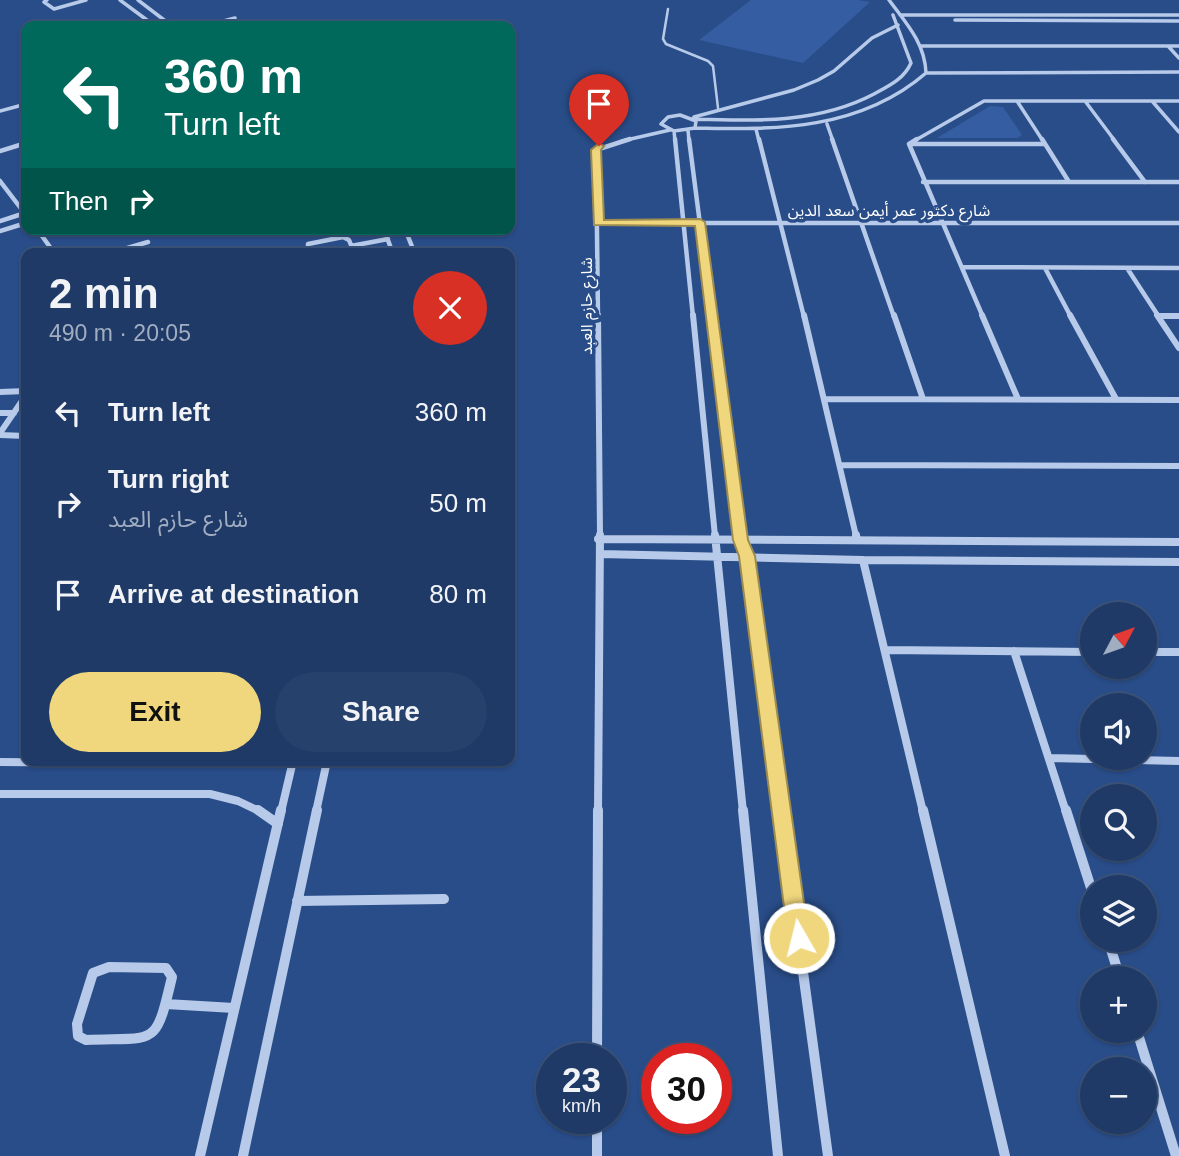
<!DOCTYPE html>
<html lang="en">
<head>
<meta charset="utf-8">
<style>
	:root { --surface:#1f3a67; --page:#27416d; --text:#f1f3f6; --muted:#a1adc0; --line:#3c547b; --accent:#f0d77d }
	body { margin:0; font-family:Arial,"Noto Sans Arabic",sans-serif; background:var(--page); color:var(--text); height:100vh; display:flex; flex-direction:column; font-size:26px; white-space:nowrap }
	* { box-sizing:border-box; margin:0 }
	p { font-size:23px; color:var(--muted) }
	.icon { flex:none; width:38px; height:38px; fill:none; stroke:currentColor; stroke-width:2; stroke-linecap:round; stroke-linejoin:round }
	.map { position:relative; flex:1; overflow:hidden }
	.sheet { position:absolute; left:21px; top:248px; width:494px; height:518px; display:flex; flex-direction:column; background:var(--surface); border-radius:14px; box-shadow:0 2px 5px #0004,0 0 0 2px var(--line) }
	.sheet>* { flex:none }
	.guide { position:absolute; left:21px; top:21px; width:494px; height:214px; border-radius:14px; box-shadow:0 2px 5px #0004,0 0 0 2px var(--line); background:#00695c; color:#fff; overflow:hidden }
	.needle { width:46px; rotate:49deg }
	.tools { position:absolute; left:1080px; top:602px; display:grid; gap:14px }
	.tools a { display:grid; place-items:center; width:77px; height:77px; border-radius:50%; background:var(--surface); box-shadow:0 2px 5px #0004,0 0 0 2px var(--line); font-size:35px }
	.speed { position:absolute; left:536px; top:1043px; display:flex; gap:14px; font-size:35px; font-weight:700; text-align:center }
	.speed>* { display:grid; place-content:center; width:91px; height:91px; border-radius:50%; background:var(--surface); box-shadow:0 2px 5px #0004,0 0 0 2px var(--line); line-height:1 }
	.speed small { font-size:18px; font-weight:400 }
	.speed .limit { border:10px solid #d22; background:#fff; color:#111 }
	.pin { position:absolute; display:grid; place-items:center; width:60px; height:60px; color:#fff; margin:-72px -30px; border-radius:50% 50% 50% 0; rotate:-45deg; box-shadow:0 0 7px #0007 }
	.pin .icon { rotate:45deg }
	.me { position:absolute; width:77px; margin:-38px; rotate:352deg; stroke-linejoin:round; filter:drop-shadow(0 0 5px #0008) }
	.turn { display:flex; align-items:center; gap:24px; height:147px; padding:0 28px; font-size:32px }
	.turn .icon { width:91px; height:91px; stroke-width:2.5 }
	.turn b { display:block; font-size:49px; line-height:60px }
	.then { display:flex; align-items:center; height:66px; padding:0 28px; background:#0003; gap:14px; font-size:26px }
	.round { display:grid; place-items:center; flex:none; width:74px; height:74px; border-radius:37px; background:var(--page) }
	.headline { display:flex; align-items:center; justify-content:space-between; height:119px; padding:0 28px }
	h1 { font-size:42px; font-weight:700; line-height:52px }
	.action { display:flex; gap:14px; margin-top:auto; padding:14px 28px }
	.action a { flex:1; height:80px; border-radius:42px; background:var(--accent); color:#111; font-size:28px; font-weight:700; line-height:80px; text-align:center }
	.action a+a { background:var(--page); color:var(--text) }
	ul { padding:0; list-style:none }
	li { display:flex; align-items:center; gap:21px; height:91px; padding:0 28px }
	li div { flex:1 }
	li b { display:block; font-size:26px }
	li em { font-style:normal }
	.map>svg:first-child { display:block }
	.green { fill:#345ea1 }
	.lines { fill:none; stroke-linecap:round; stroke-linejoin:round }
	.service { stroke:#b7cae9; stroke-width:2.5 }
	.minor-far4 { stroke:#b7cae9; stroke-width:3.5 }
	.minor-far3 { stroke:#b7cae9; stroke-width:4.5 }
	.minor-far2 { stroke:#b7cae9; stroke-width:6 }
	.minor-far1 { stroke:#b7cae9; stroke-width:8 }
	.minor { stroke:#b7cae9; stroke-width:10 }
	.route { fill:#f0d77d; stroke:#9c8c51; stroke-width:2 }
	.labels { text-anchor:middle; stroke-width:7; stroke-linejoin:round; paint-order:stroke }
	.far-street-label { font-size:16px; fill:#fff; stroke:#294d89 }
</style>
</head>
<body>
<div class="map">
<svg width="1179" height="1156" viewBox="0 0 1179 1156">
	<rect width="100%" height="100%" fill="#294d89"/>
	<path class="green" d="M 751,0 L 858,0 L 870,2 L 803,63 L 699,40 Z
		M 990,106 L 1003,107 L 1022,135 L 1018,138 L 937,138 Z"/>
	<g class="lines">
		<path class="service" d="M 668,9 L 663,39 L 666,44 L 708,61 L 713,66 L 718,108"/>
		<path class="minor-far4" d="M 47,0 L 44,2 L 54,9 L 86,0
			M 120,0 L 155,26
			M 138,0 L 172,26
			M 900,15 L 1179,15
			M 955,20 L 1179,21
			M 204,26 L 235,18
			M 920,46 L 1179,46
			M 1168,46 L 1179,58
			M 926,73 L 1179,72
			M 1017,101 L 1043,141
			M 1085,101 L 1115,141
			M 1152,101 L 1179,132
			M 0,111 L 26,104
			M 680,115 L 696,121 L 695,128 L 674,131 L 661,124 L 668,117 Z
			M 694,117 L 794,90 L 818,80 L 834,71 L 872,38 L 898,25
			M 692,119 C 755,121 817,124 874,94 C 889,86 904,79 911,63 L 893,15
			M 827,124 L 833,141
			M 695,128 C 777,130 860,130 926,73 C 925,43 906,23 889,0
			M 756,129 L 759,141
			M 688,130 L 689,141
			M 674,131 L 675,141
			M 622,141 L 670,130
			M 914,141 L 984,101 L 1179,101"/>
		<path class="minor-far3" d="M 675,139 L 693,317
			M 689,139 L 712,317
			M 759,139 L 804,317
			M 832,139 L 894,317
			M 917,139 L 909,144 L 983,317
			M 1042,139 L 1069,182
			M 1113,139 L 1145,182
			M 909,144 L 1045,144
			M 0,151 L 26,143
			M 0,181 L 26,215
			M 923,182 L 1179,182
			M 0,221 L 25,213
			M 598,223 L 1179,223
			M 37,229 L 55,254
			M 384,229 L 393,254
			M 405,229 L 415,254
			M 0,231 L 26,223
			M 351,246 L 388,239
			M 107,254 L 148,242
			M 308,254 L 308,244 L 343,237 L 349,240 L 353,250 L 351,254
			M 962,267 L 1179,268
			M 1045,268 L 1071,317
			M 1127,268 L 1159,317
			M 1159,316 L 1179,316
			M 598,317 L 596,150 L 630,139"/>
		<path class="minor-far2" d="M 598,315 L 600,536
			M 693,315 L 715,536
			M 712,315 L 741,536
			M 804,315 L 856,536
			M 894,315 L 923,399
			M 982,315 L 1018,399
			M 1070,315 L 1116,399
			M 1157,315 L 1179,348
			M 1159,316 L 1179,316
			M 0,392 L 26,391
			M 825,399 L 1179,400
			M 0,413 L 14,413
			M 0,433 L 26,395
			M 0,435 L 26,436
			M 840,465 L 1179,466"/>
		<path class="minor-far1" d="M 715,535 L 743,812
			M 740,535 L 747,556 L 782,812
			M 856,535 L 857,540
			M 598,539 L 1179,542
			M 600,554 L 863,560 L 1179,562
			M 863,560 L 923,812
			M 885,650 L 1092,652
			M 1014,651 L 1066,812
			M 1144,652 L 1179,652
			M 1050,758 L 1179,761
			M 0,762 L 214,764 L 248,761
			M 0,794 L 210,794 L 238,801 L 261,812
			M 281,812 L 293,761
			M 316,812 L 327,761
			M 598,812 L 600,535"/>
		<path class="minor" d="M 258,810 L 278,824
			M 743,810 L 778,1156
			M 781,810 L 828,1156
			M 923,810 L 1005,1156
			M 1066,810 L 1092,891
			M 297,901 L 444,899
			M 1108,940 L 1120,978
			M 109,967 L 166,968 L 172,977 C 155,1049 157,1037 86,1040 L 78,1036 L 77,1024 L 93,973 Z
			M 166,1004 L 234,1008
			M 1137,1031 L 1176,1156
			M 597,1059 L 598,810
			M 597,1118 L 597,1156
			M 200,1156 L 281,810
			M 243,1156 L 317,810"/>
	</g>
	<path class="route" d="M 599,143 L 604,146 L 601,150 L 604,220 L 700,219 L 705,222 L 748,540 L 755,556 L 809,938 L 806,945 L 799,948 L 791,945 L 788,938 L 739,556 L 733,540 L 695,226 L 594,225 L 591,150 Z"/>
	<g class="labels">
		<g class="far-street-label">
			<text x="889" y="216">شارع دكتور عمر أيمن سعد الدين</text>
			<text transform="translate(586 306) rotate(-90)" y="6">شارع حازم العبد</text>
		</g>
	</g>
</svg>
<div class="tools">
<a><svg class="needle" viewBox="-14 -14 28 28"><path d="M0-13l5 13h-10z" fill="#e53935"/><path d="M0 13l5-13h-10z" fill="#a1adc0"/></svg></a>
<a><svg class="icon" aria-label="sound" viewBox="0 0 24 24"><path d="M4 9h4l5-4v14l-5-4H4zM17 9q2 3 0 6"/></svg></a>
<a><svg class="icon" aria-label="search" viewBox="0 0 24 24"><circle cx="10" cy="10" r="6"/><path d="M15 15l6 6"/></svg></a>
<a><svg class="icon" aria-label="layers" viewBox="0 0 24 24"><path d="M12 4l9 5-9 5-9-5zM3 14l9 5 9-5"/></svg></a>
<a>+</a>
<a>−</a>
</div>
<div class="speed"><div>23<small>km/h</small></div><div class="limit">30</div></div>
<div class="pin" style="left:599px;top:146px;background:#d93025"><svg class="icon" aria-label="arrive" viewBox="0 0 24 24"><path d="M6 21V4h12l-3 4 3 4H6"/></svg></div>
<svg class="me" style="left:799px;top:938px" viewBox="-20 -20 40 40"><circle r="17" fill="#f0d77d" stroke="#fff" stroke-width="3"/><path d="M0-11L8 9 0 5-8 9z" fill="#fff"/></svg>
<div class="guide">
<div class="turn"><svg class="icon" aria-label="left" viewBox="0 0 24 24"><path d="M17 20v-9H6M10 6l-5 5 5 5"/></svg><div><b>360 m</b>Turn left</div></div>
<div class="then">Then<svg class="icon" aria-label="right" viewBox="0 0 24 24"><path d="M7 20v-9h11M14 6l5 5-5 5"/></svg></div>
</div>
<section class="sheet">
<div class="headline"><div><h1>2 min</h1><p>490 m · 20:05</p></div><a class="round" style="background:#d93025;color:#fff"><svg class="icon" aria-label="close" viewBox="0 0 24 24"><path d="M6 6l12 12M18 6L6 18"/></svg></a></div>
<ul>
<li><svg class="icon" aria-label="left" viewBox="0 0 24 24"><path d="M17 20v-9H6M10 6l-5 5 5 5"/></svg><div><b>Turn left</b></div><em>360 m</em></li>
<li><svg class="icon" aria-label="right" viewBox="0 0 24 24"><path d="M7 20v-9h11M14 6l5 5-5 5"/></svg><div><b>Turn right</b><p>شارع حازم العبد</p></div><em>50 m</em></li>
<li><svg class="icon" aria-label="arrive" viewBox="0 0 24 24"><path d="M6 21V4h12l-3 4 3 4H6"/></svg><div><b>Arrive at destination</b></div><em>80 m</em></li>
</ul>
<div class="action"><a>Exit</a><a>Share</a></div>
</section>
</div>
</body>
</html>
